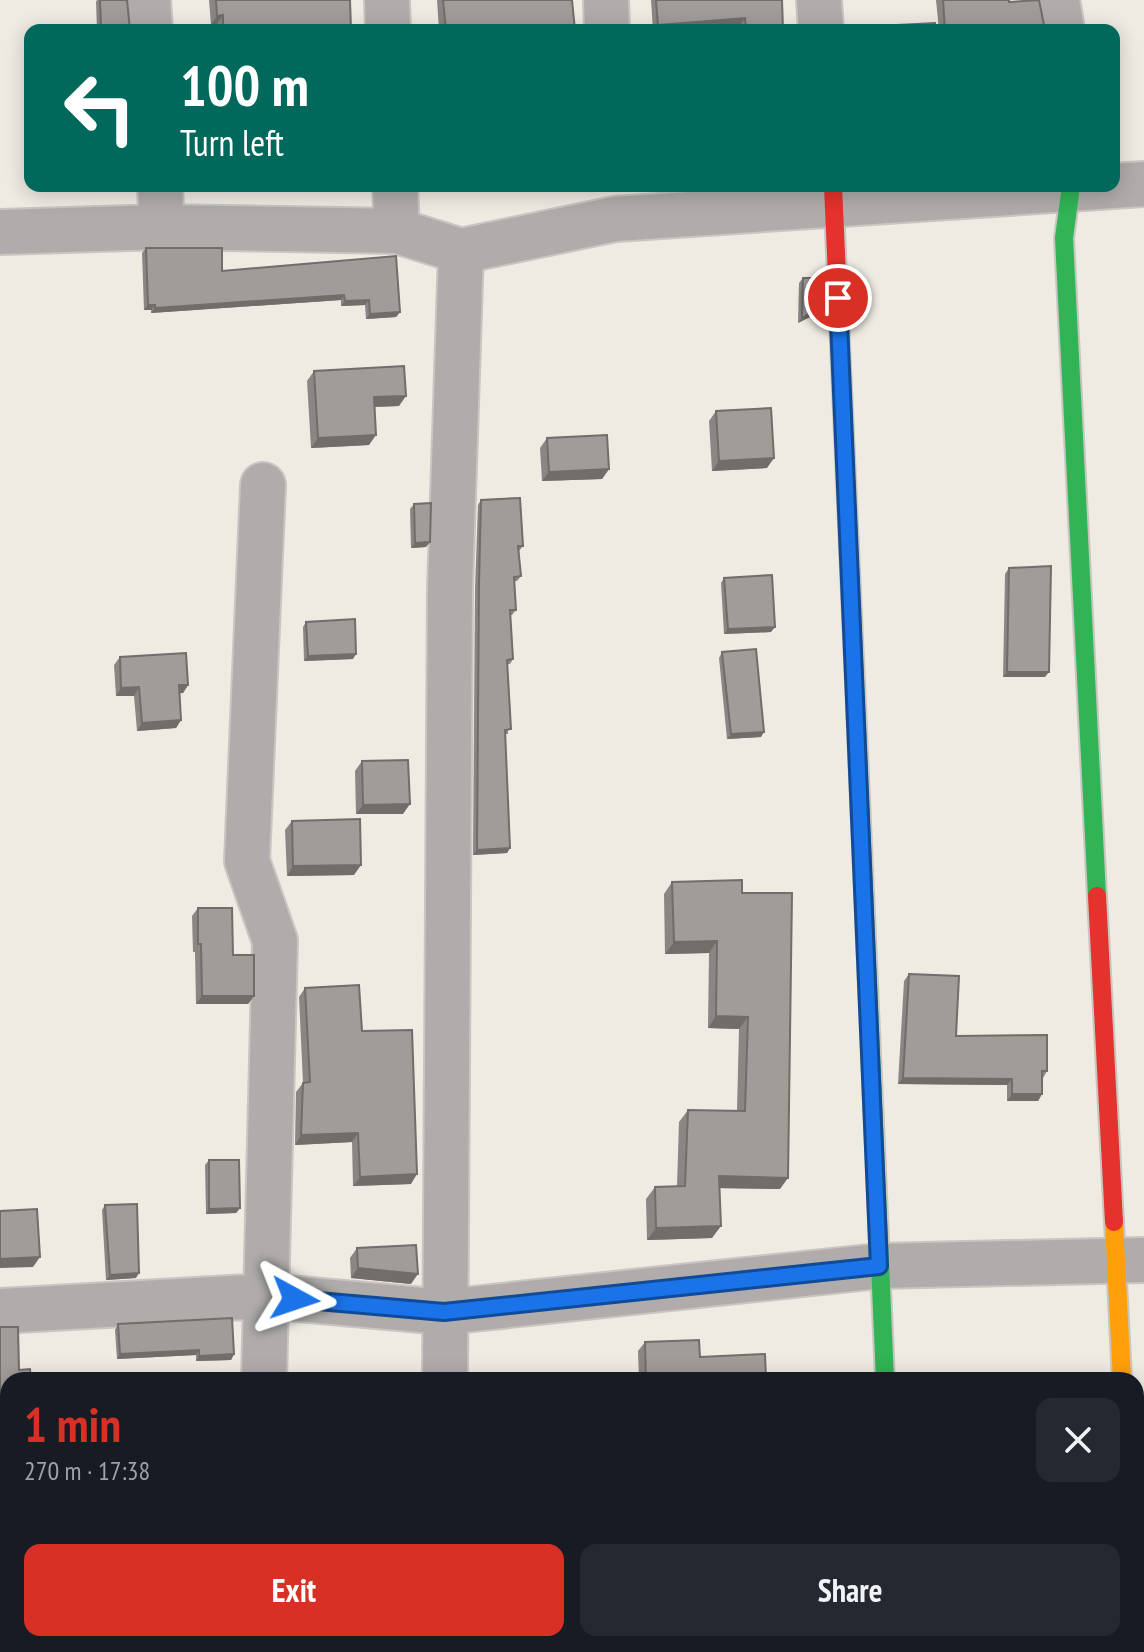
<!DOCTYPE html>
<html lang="en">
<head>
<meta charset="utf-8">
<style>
	:root { --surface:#171b24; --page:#242831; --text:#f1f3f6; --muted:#9ea1a6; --accent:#d93025 }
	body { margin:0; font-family:"PT Sans Narrow",sans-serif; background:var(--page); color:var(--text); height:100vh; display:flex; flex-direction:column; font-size:30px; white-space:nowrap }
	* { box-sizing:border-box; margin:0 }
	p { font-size:26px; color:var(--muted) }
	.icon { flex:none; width:44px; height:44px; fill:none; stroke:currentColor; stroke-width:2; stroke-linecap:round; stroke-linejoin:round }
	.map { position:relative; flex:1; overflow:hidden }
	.drawer { position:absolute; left:0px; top:1372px; width:1144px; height:280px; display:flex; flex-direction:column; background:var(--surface); border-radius:24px 24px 0 0; box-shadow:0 4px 20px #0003 }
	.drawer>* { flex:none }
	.top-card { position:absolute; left:24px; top:24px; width:1096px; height:168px; border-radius:16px; box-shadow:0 4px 20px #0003; background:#00695c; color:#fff; overflow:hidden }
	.pin { position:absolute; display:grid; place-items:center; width:68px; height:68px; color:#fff; margin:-34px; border:4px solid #fff; border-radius:50%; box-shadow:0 2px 8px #0007 }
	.me { position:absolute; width:88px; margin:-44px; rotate:95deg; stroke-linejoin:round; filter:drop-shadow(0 0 6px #0008) }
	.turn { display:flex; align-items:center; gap:28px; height:168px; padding:0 24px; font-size:36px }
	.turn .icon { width:104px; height:104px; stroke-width:2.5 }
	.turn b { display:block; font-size:56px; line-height:68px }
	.round { display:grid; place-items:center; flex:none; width:84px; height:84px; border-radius:16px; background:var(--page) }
	.head { display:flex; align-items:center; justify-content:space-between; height:136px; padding:0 24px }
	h1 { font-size:48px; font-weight:700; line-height:60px; color:var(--accent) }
	.button { display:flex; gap:16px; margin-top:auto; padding:16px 24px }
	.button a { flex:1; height:92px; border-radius:16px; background:var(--accent); color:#fff; font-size:32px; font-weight:700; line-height:92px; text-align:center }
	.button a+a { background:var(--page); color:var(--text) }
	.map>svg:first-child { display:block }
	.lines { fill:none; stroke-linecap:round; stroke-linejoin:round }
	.street-casing { stroke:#c9c6c1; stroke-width:48 }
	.fast-casing { stroke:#c9c6c1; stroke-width:22 }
	.slow-casing { stroke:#c9c6c1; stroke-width:22 }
	.jam-casing { stroke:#c9c6c1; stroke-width:22 }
	.street { stroke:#afacab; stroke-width:44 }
	.fast { stroke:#30b455; stroke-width:18 }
	.slow { stroke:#ff9f0a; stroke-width:18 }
	.jam { stroke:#e5322d; stroke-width:18 }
	.wall { fill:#8a8683 }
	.shaded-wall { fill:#706d6a }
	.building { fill:#a09c98; stroke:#706d6a; stroke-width:2 }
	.route-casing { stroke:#114b97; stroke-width:20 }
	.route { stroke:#1a73e8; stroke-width:14 }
</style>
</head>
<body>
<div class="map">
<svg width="1144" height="1652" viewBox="0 0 1144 1652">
	<rect width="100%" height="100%" fill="#eeebe3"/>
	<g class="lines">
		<g class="street-casing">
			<path id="street" d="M 148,0 L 150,30
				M 387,0 L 388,30
				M 606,0 L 607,30
				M 819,0 L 821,30
				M 1057,0 L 1062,30
				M 160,186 L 162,227
				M 395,186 L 397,231
				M 0,232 L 162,227 L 397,231 L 461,251 L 615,219 L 1144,184
				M 263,485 L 247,861 L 275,941 L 264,1380
				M 0,1311 L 265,1296 L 444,1312 L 879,1266 L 1144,1260
				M 445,1380 L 450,589 L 461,251
				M 2,1437 L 8,1514
				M 18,1644 L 19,1652
				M 446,1644 L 446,1652
				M 898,1644 L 899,1652
				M 1132,1644 L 1132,1652
				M 262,1652 L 262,1644"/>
		</g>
		<g class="fast-casing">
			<path id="fast" d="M 1071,186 L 1064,238 L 1097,896
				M 855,683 L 885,1380"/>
		</g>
		<g class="slow-casing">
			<path id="slow" d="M 1114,1222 L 1122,1380"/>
		</g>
		<g class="jam-casing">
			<path id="jam" d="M 833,186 L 855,683
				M 1097,896 L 1114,1222"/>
		</g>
		<use href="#street" class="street"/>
		<use href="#fast" class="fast"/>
		<use href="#slow" class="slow"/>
		<use href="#jam" class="jam"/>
	</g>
	<path class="wall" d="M 97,0 L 127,0 L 130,30 L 97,30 L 96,2 Z
		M 209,0 L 350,0 L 351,30 L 217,30 L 217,24 L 211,25 Z
		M 437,0 L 572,0 L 575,30 L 439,30 Z
		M 651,0 L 782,0 L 783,30 L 740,30 L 740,25 L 673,30 L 653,30 Z
		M 936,0 L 1009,0 L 1009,2 L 1045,30 L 939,30 Z
		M 146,248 L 222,271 L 396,256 L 400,312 L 396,317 L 366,319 L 365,305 L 341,306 L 341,300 L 151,313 L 151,310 L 144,310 L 142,253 Z
		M 803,278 L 817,310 L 814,315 L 798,323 L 799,283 Z
		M 314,371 L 399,406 L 375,407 L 369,445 L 311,448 L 307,381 Z
		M 716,411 L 767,468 L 712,471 L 709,421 Z
		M 547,438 L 609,469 L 602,479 L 542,481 L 540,448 Z
		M 481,500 L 523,546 L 519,551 L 521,576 L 517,581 L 514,581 L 516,610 L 512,615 L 510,615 L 513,659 L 510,664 L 507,664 L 508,734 L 505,734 L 510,848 L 507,853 L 473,855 L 475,589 L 478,505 Z
		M 414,504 L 426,547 L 411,548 L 410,509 Z
		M 1009,568 L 1045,677 L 1003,677 L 1005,574 Z
		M 724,578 L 771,632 L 724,634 L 721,583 Z
		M 306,622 L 353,659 L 304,661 L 303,627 Z
		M 722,652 L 761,737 L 727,739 L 719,658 Z
		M 120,657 L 188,685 L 183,693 L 179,693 L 181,720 L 176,728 L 137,731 L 134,696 L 116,696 L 114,665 Z
		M 362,761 L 403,814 L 356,814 L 355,771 Z
		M 292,821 L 354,875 L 287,876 L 285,830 Z
		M 672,882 L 742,893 L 780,1189 L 720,1188 L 712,1238 L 647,1240 L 646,1199 L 655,1187 L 677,1186 L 679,1122 L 688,1110 L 737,1111 L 739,1029 L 708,1028 L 709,953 L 665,954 L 664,894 Z
		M 198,908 L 254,996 L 248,1004 L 196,1004 L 195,952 L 193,952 L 192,916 Z
		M 909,974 L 956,1036 L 1047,1071 L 1043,1078 L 1042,1094 L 1038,1101 L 1007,1101 L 1007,1085 L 898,1084 L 904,981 Z
		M 305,988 L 362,1031 L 411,1184 L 353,1186 L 352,1142 L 295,1145 L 296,1092 L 303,1083 L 299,997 Z
		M 209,1160 L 240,1208 L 236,1213 L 206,1214 L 205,1165 Z
		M 105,1205 L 136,1278 L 106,1280 L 102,1210 Z
		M 357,1248 L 411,1284 L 351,1278 L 350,1258 Z
		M 118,1324 L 234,1354 L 231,1360 L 196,1361 L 196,1355 L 117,1359 L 115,1330 Z
		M 645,1342 L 700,1357 L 766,1380 L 639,1380 L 638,1351 Z
		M 357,1644 L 424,1644 L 419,1652 L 357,1652 Z
		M 526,1644 L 587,1644 L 587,1652 L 527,1652 Z
		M 639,1644 L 707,1644 L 707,1649 L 705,1652 L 640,1652 Z"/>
	<path class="shaded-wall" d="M 223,15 L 217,24 L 211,25 L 217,16 Z
		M 745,18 L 740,25 L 673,30 L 654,30 L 658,25 Z
		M 101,27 L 112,27 L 110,30 L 99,30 Z
		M 344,295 L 341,300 L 151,313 L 155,308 Z
		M 369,300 L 365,305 L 341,306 L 345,301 Z
		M 148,305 L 155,305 L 151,310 L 144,310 Z
		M 817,310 L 814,315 L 798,323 L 802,318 Z
		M 400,312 L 396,317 L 366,319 L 370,314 Z
		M 406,396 L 399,406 L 368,407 L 374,397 Z
		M 376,435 L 369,445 L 311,448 L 318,438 Z
		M 774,458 L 767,468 L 712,471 L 719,461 Z
		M 609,469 L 602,479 L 542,481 L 549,472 Z
		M 430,542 L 426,547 L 411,548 L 415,543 Z
		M 775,627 L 771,632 L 724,634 L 728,629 Z
		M 356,654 L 353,659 L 304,661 L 308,656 Z
		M 1007,672 L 1049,672 L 1045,677 L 1003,677 Z
		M 179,685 L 188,685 L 183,693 L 173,694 Z
		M 139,687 L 134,696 L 116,696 L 121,688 Z
		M 181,720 L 176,728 L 137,731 L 142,723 Z
		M 764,732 L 761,737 L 727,739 L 731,734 Z
		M 410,804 L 403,814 L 356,814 L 363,805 Z
		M 510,848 L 507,853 L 473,855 L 477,850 Z
		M 361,865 L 354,875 L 287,876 L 293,866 Z
		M 717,941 L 709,953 L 665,954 L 674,942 Z
		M 202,996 L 254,996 L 248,1004 L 196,1004 Z
		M 716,1016 L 748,1017 L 739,1029 L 708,1028 Z
		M 903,1078 L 1012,1079 L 1007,1085 L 898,1084 Z
		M 1012,1094 L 1042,1094 L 1038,1101 L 1007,1101 Z
		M 358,1133 L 352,1142 L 295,1145 L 301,1135 Z
		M 417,1174 L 411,1184 L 353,1186 L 360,1177 Z
		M 719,1176 L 788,1178 L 780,1189 L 711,1188 Z
		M 240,1208 L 236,1213 L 206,1214 L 209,1209 Z
		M 721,1226 L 712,1238 L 647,1240 L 656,1228 Z
		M 40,1257 L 33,1267 L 0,1268 L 0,1259 Z
		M 358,1268 L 418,1274 L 411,1284 L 351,1278 Z
		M 139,1273 L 136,1278 L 106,1280 L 110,1275 Z
		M 199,1350 L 196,1355 L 117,1359 L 120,1354 Z
		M 234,1354 L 231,1360 L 196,1361 L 199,1356 Z
		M 8,1404 L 8,1413 L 0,1412 L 0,1406 Z
		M 379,1644 L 424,1644 L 419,1652 L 359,1652 L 364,1645 Z
		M 707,1649 L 705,1652 L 648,1652 Z"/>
	<path class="building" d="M 100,0 L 127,0 L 130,30 L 112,30 L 112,27 L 101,27 Z
		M 216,0 L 350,0 L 351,30 L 223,30 L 223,15 L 217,16 Z
		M 443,0 L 572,0 L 575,30 L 446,30 Z
		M 656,0 L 782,0 L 783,30 L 746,30 L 745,18 L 658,25 Z
		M 943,0 L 1009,0 L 1009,2 L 1039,0 L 1045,30 L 945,30 Z
		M 935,23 L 935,30 L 858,30 L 858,27 Z
		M 146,248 L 222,248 L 222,271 L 396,256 L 400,312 L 370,314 L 369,300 L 345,301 L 344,295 L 155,308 L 155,305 L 148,305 Z
		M 803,278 L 816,278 L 817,310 L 802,318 Z
		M 404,366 L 406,396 L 374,397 L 376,435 L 318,438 L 314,371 Z
		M 771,408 L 774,458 L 719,461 L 716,411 Z
		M 607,435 L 609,469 L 549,472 L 547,438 Z
		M 520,498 L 523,546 L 518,546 L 521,576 L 514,577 L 516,610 L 510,610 L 513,659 L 507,660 L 511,729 L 505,730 L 510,848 L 477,850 L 479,584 L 481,500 Z
		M 431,503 L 430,542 L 415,543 L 414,504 Z
		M 1051,566 L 1049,672 L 1007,672 L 1009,568 Z
		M 772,575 L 775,627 L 728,629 L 724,578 Z
		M 355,619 L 356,654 L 308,656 L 306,622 Z
		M 756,649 L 764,732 L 731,734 L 722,652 Z
		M 186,653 L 188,685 L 179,685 L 181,720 L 142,723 L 139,687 L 121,688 L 120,657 Z
		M 408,760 L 410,804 L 363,805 L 362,761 Z
		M 360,819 L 361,865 L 293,866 L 292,821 Z
		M 742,880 L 742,893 L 792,893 L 788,1178 L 719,1176 L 721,1226 L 656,1228 L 655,1187 L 685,1186 L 688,1110 L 745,1111 L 748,1017 L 716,1016 L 717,941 L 674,942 L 672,882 Z
		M 198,908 L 232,908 L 233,955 L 254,955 L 254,996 L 202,996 L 201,944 L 198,944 Z
		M 909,974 L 959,976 L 956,1036 L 1047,1035 L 1047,1071 L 1042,1071 L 1042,1094 L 1012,1094 L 1012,1079 L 903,1078 Z
		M 359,985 L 362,1031 L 412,1030 L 417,1174 L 360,1177 L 358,1133 L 301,1135 L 303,1083 L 310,1082 L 305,988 Z
		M 209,1160 L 239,1160 L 240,1208 L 209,1209 Z
		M 137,1204 L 139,1273 L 110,1275 L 105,1205 Z
		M 37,1209 L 40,1257 L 0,1259 L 0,1211 Z
		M 416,1245 L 418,1274 L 358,1268 L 357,1248 Z
		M 232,1318 L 234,1354 L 199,1356 L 199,1350 L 120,1354 L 118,1324 Z
		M 0,1327 L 18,1327 L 19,1370 L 30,1369 L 31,1380 L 8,1380 L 8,1404 L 0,1406 Z
		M 699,1340 L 700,1357 L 765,1354 L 766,1380 L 646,1380 L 645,1342 Z
		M 869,1377 L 870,1380 L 835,1380 L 835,1378 Z
		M 532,1644 L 587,1644 L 587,1652 L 533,1652 Z
		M 647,1644 L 707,1644 L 707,1649 L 647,1652 Z"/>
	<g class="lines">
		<g class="route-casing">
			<path id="route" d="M 295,1299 L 444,1312 L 879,1266 L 838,298"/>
		</g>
		<use href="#route" class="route"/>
	</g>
</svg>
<div class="pin" style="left:838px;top:298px;background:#d93025"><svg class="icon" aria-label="arrive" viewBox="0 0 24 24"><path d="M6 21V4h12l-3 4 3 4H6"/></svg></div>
<svg class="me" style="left:295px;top:1299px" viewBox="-20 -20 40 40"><path d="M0-17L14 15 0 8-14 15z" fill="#1a73e8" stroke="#fff" stroke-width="4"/></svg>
<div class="top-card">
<div class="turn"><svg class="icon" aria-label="left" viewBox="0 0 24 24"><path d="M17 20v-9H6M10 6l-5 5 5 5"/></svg><div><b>100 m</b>Turn left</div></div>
</div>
<section class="drawer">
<div class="head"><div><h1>1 min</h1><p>270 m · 17:38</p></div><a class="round"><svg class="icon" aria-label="close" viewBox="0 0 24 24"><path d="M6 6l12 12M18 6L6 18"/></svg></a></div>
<div class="button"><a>Exit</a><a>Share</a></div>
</section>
</div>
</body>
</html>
